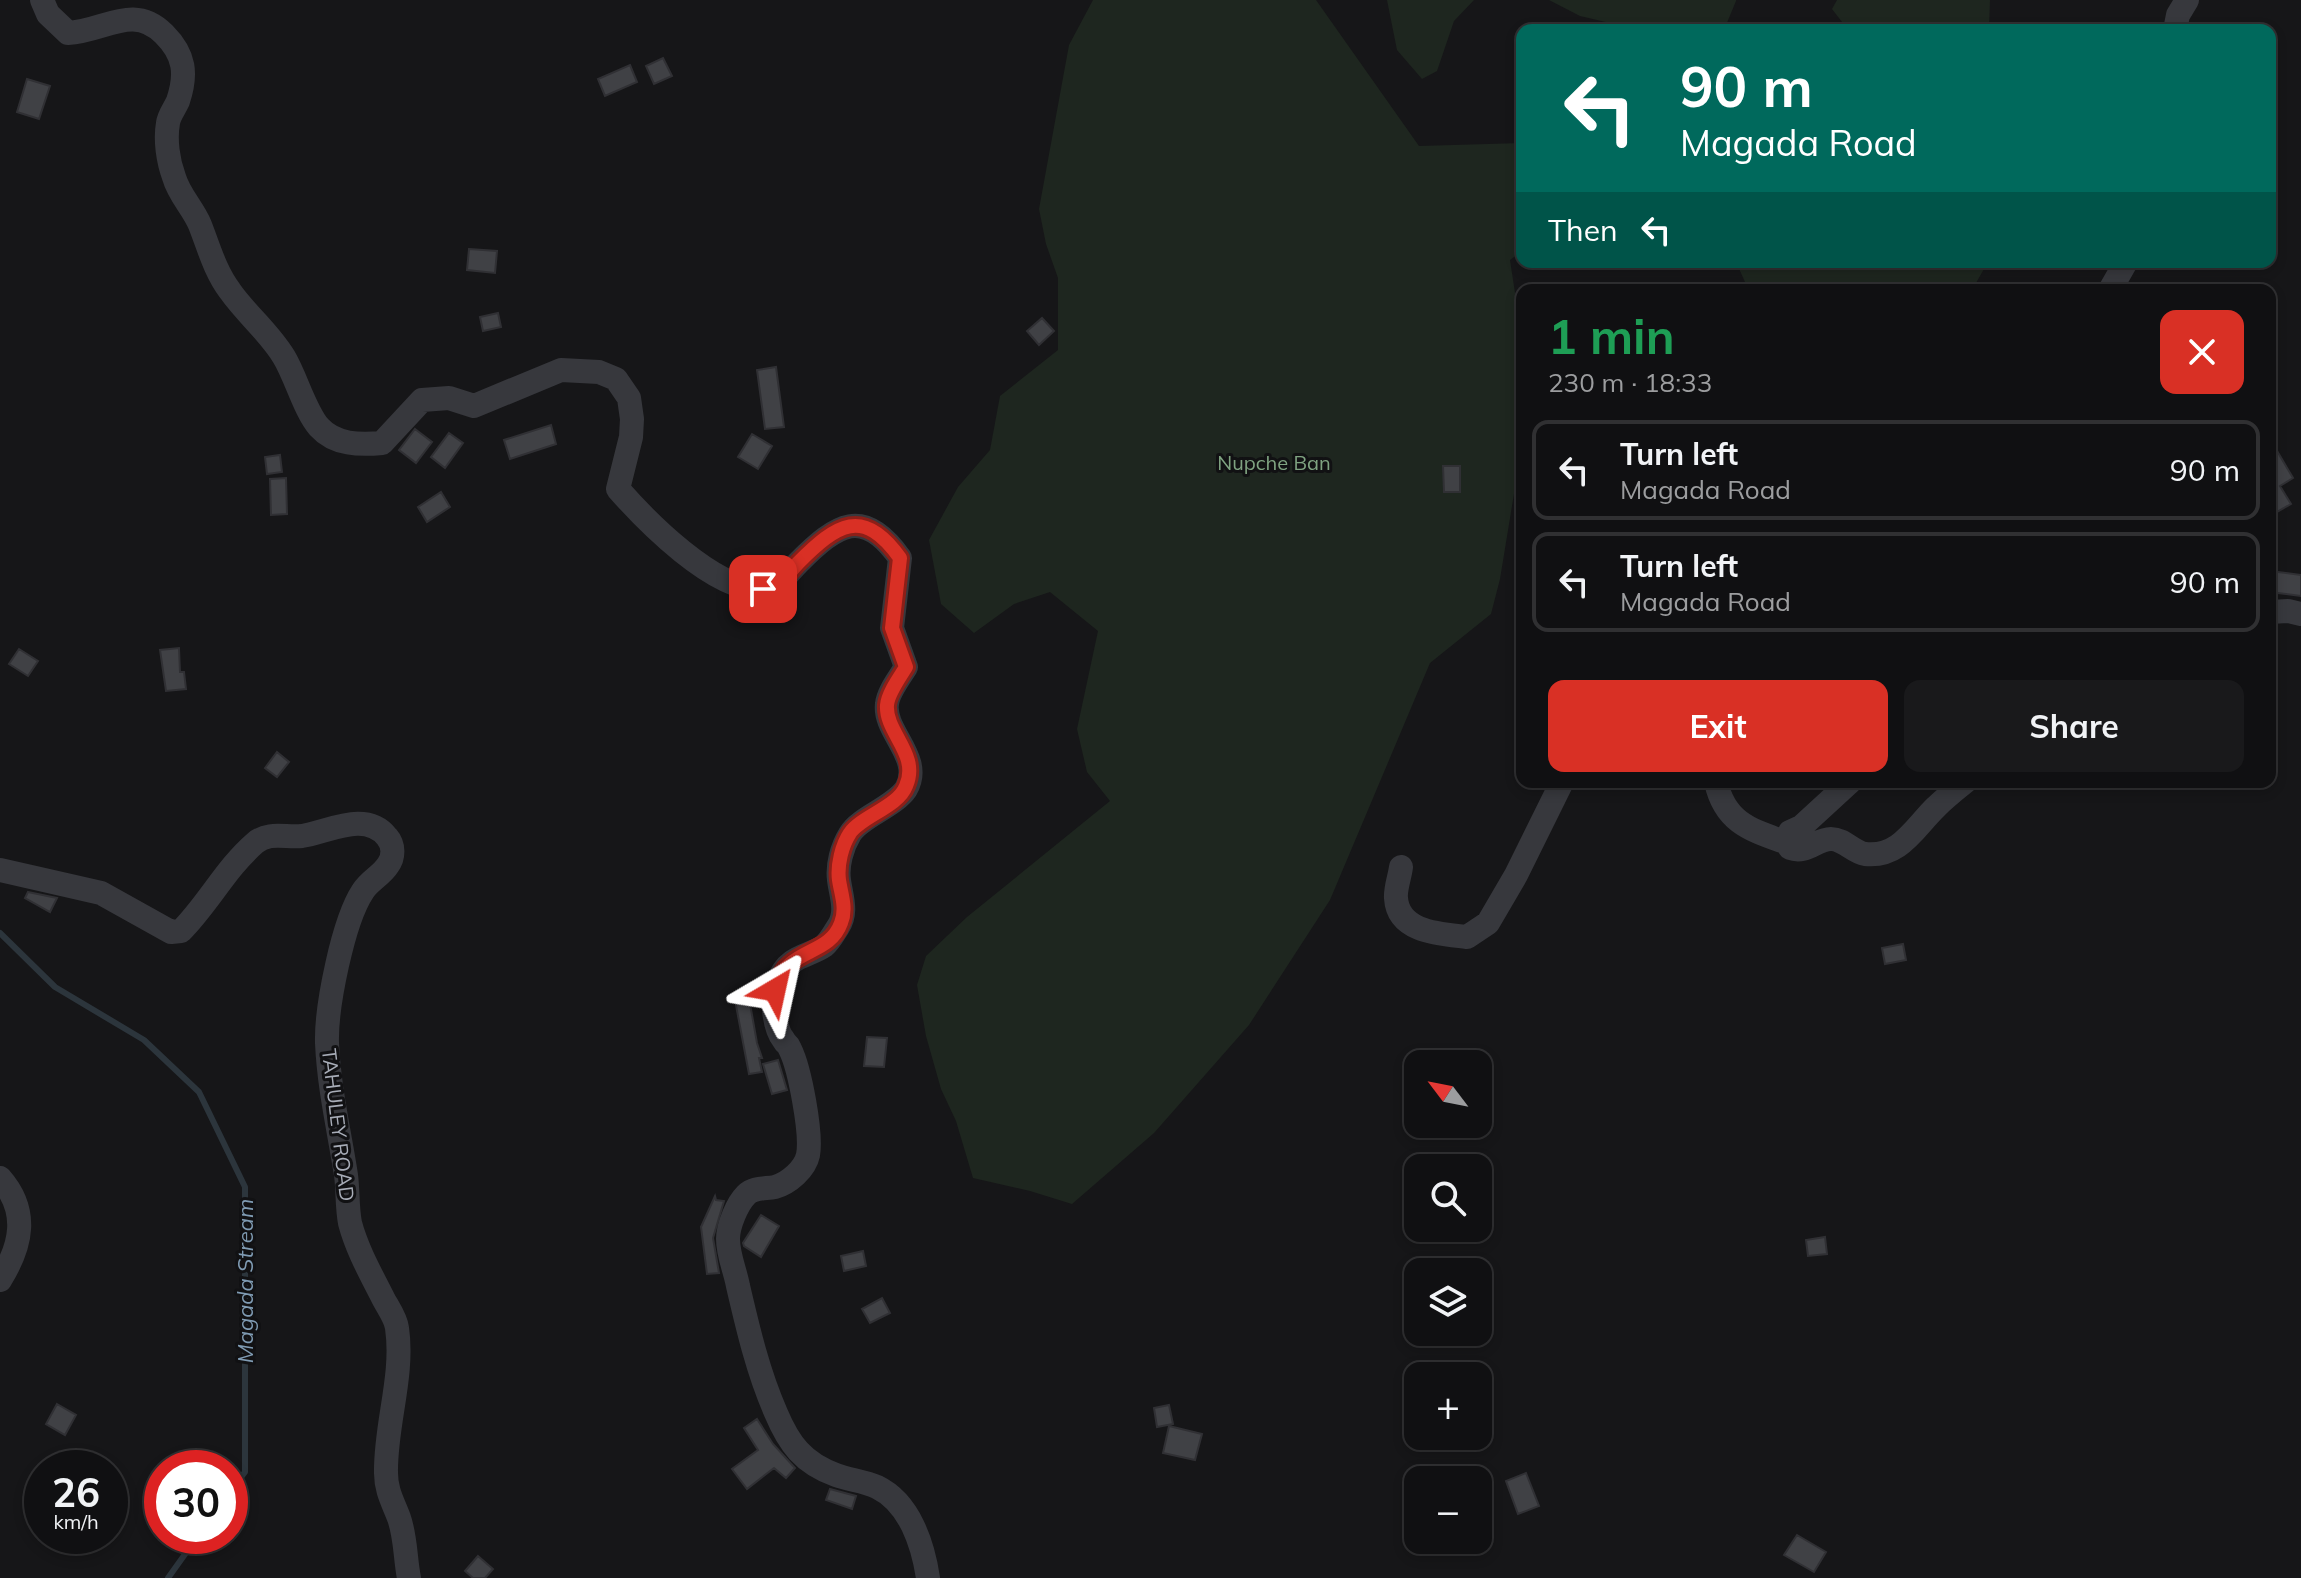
<!DOCTYPE html>
<html lang="en">
<head>
<meta charset="utf-8">
<style>
	:root { --surface:#101012; --page:#19191b; --text:#f1f3f6; --muted:#9c9d9f; --line:#303032; --accent:#d93025 }
	body { margin:0; font-family:Mulish,sans-serif; background:var(--page); color:var(--text); height:100vh; display:flex; flex-direction:column; font-size:30px; white-space:nowrap }
	* { box-sizing:border-box; margin:0 }
	p { font-size:26px; color:var(--muted) }
	.icon { flex:none; width:44px; height:44px; fill:none; stroke:currentColor; stroke-width:2; stroke-linecap:round; stroke-linejoin:round }
	.map { position:relative; flex:1; overflow:hidden }
	.drawer { position:absolute; left:1516px; top:284px; width:760px; height:504px; display:flex; flex-direction:column; background:var(--surface); border-radius:16px; box-shadow:0 4px 12px #0003,0 0 0 2px var(--line) }
	.drawer>* { flex:none }
	.hud { position:absolute; left:1516px; top:24px; width:760px; height:244px; border-radius:16px; box-shadow:0 4px 12px #0003,0 0 0 2px var(--line); background:#00695c; color:#fff; overflow:hidden }
	.needle { width:52px; rotate:302deg }
	.buttons { position:absolute; left:1404px; top:1050px; display:grid; gap:16px }
	.buttons a { display:grid; place-items:center; width:88px; height:88px; border-radius:16px; background:var(--surface); box-shadow:0 4px 12px #0003,0 0 0 2px var(--line); font-size:40px }
	.speed { position:absolute; left:24px; top:1450px; display:flex; gap:16px; font-size:40px; font-weight:700; text-align:center }
	.speed>* { display:grid; place-content:center; width:104px; height:104px; border-radius:50%; background:var(--surface); box-shadow:0 4px 12px #0003,0 0 0 2px var(--line); line-height:1 }
	.speed small { font-size:20px; font-weight:400 }
	.speed .limit { border:12px solid #d22; background:#fff; color:#111 }
	.pin { position:absolute; display:grid; place-items:center; width:68px; height:68px; color:#fff; margin:-34px; border-radius:16px; box-shadow:0 4px 12px #0006 }
	.me { position:absolute; width:88px; margin:-44px; rotate:36deg; stroke-linejoin:round; filter:drop-shadow(0 0 6px #0008) }
	.turn { display:flex; align-items:center; gap:28px; height:168px; padding:0 32px; font-size:36px }
	.turn .icon { width:104px; height:104px; stroke-width:2.5 }
	.turn b { display:block; font-size:56px; line-height:68px }
	.then { display:flex; align-items:center; height:76px; padding:0 32px; background:#0003; gap:16px; font-size:30px }
	.round { display:grid; place-items:center; flex:none; width:84px; height:84px; border-radius:16px; background:var(--page) }
	.overview { display:flex; align-items:center; justify-content:space-between; height:136px; padding:0 32px }
	h1 { font-size:48px; font-weight:700; line-height:60px; color:#1e9e55 }
	.primary-button { display:flex; gap:16px; margin-top:auto; padding:16px 32px }
	.primary-button a { flex:1; height:92px; border-radius:16px; background:var(--accent); color:#fff; font-size:32px; font-weight:700; line-height:92px; text-align:center }
	.primary-button a+a { background:var(--page); color:var(--text) }
	ul { padding:0; list-style:none }
	li { display:flex; align-items:center; gap:24px; height:100px; margin:0 16px 12px; padding:0 16px; border:4px solid var(--line); border-radius:16px }
	li div { flex:1 }
	li b { display:block; font-size:30px }
	li em { font-style:normal }
	.map>svg:first-child { display:block }
	.green { fill:#1e261f }
	.lines { fill:none; stroke-linecap:round; stroke-linejoin:round }
	.stream { stroke:#2c353c; stroke-width:6 }
	.building { fill:#404145; stroke:#303034; stroke-width:2 }
	.minor { stroke:#37383d; stroke-width:24 }
	.route-casing { stroke:#8d1f18; stroke-width:20 }
	.route { stroke:#d93025; stroke-width:14 }
	.labels { text-anchor:middle; stroke-width:6; stroke-linejoin:round; paint-order:stroke }
	.park-label { font-size:20px; fill:#7fa381; stroke:#111113 }
	.street-label { font-size:20px; fill:#a8adb8; stroke:#111113 }
	.water-label { font-size:22px; font-style:italic; fill:#7f9bb3; stroke:#111113 }
</style>
</head>
<body>
<div class="map">
<svg width="2301" height="1578" viewBox="0 0 2301 1578">
	<rect width="100%" height="100%" fill="#161618"/>
	<path class="green" d="M 1093,0 L 1316,0 L 1419,146 L 1522,143 L 1522,251 L 1510,260 L 1522,339 L 1522,445 L 1500,579 L 1491,614 L 1430,663 L 1330,900 L 1249,1025 L 1154,1133 L 1072,1204 L 1030,1191 L 973,1178 L 956,1121 L 941,1089 L 926,1036 L 917,985 L 926,956 L 967,917 L 1110,801 L 1087,772 L 1077,729 L 1098,631 L 1050,592 L 1014,604 L 974,633 L 941,604 L 929,540 L 958,487 L 990,450 L 1000,396 L 1058,350 L 1058,278 L 1046,244 L 1039,209 L 1069,45 Z
		M 1387,0 L 1474,0 L 1454,21 L 1437,71 L 1422,79 L 1397,50 Z
		M 1549,0 L 1736,0 L 1736,1 L 1724,30 L 1620,30 L 1614,24 L 1580,16 Z
		M 1837,0 L 1990,0 L 1989,30 L 1837,30 L 1842,22 L 1832,9 Z
		M 1736,262 L 1988,262 L 1972,290 L 1746,290 L 1745,282 Z"/>
	<g class="lines">
		<path class="stream" d="M 0,933 L 55,987 L 144,1040 L 199,1092 L 245,1187 L 245,1472 L 230,1492
			M 168,1578 L 198,1536"/>
	</g>
	<path class="building" d="M 663,58 L 672,76 L 654,84 L 646,66 Z
		M 630,65 L 637,82 L 605,96 L 598,79 Z
		M 27,79 L 50,86 L 39,119 L 17,112 Z
		M 469,249 L 497,251 L 495,273 L 467,270 Z
		M 498,313 L 501,327 L 483,331 L 480,317 Z
		M 1042,318 L 1054,331 L 1039,345 L 1027,331 Z
		M 776,367 L 784,427 L 765,429 L 757,370 Z
		M 551,425 L 556,444 L 510,459 L 504,440 Z
		M 415,429 L 432,442 L 416,463 L 399,450 Z
		M 449,433 L 463,443 L 445,468 L 431,457 Z
		M 752,434 L 772,446 L 758,469 L 738,457 Z
		M 2270,439 L 2293,478 L 2280,486 L 2291,504 L 2275,513 L 2270,503 Z
		M 280,455 L 282,472 L 267,474 L 265,457 Z
		M 1443,466 L 1460,466 L 1460,492 L 1444,492 Z
		M 286,478 L 287,514 L 271,515 L 270,479 Z
		M 441,492 L 450,507 L 427,522 L 418,507 Z
		M 2270,571 L 2301,575 L 2301,596 L 2270,592 Z
		M 179,648 L 180,672 L 184,672 L 186,689 L 166,691 L 160,650 Z
		M 19,649 L 38,661 L 28,676 L 9,664 Z
		M 277,752 L 289,762 L 277,777 L 265,768 Z
		M 28,892 L 57,898 L 50,912 L 25,898 Z
		M 1903,944 L 1906,960 L 1885,964 L 1882,948 Z
		M 749,998 L 757,1043 L 762,1058 L 759,1058 L 762,1072 L 749,1074 L 735,1000 Z
		M 867,1037 L 887,1038 L 884,1067 L 864,1066 Z
		M 778,1060 L 787,1090 L 772,1094 L 763,1064 Z
		M 715,1196 L 716,1200 L 724,1201 L 713,1238 L 719,1273 L 707,1274 L 701,1227 Z
		M 761,1215 L 779,1226 L 761,1257 L 744,1246 L 743,1243 Z
		M 1825,1237 L 1827,1254 L 1808,1256 L 1806,1240 Z
		M 863,1251 L 866,1266 L 844,1271 L 841,1256 Z
		M 882,1298 L 890,1313 L 870,1323 L 862,1309 Z
		M 57,1404 L 76,1415 L 65,1435 L 46,1424 Z
		M 1169,1405 L 1173,1424 L 1157,1427 L 1154,1408 Z
		M 757,1419 L 773,1444 L 795,1468 L 786,1478 L 774,1468 L 747,1489 L 732,1469 L 758,1450 L 744,1428 Z
		M 1169,1426 L 1202,1434 L 1195,1460 L 1163,1453 Z
		M 1526,1473 L 1539,1506 L 1518,1514 L 1506,1481 Z
		M 830,1489 L 856,1496 L 852,1509 L 826,1500 Z
		M 1797,1535 L 1826,1552 L 1814,1572 L 1784,1555 Z
		M 478,1556 L 493,1569 L 485,1578 L 473,1578 L 465,1571 Z"/>
	<g class="lines">
		<path class="minor" d="M 42,0 L 48,14 L 68,33 C 105,31 133,3 164,34 C 185,55 187,74 178,101 C 175,108 169,115 168,123 C 165,140 168,161 174,177 C 179,195 193,208 200,225 C 209,248 215,271 230,291 C 246,314 269,332 284,357 C 296,377 305,411 319,427 C 335,445 360,445 382,443 L 422,400 L 449,398 L 474,406 L 561,370 L 599,372 L 616,379 L 629,398 L 632,419 L 631,437 L 618,489 C 647,522 713,589 759,589 C 778,589 787,574 798,563 C 837,524 863,506 900,558 L 892,628 L 906,667 C 900,677 888,692 887,704 C 883,732 924,758 906,789 C 894,807 860,817 850,834 C 842,847 837,865 839,880 C 841,896 848,912 838,927 C 834,933 830,941 824,946 C 814,953 801,955 792,962 C 778,972 772,995 774,1011 C 775,1019 778,1033 783,1039 C 787,1046 787,1042 790,1049 C 800,1069 812,1134 808,1155 C 805,1169 789,1183 775,1187 C 765,1189 754,1187 746,1195 C 737,1204 728,1226 728,1239 C 728,1255 735,1270 738,1286 C 748,1329 758,1372 776,1413 C 789,1444 803,1463 836,1475 C 849,1480 864,1481 877,1487 C 910,1503 923,1545 928,1578
			M 2175,30 L 2178,15 L 2187,0
			M 2110,290 L 2126,262
			M 2270,612 L 2288,611 L 2301,614
			M 1716,782 C 1725,823 1751,830 1787,843
			M 1850,782 L 1801,827 L 1790,832 L 1787,843 L 1790,848 C 1807,854 1816,839 1831,839 C 1844,839 1853,852 1865,854 C 1900,858 1915,827 1936,807 C 1945,798 1955,790 1965,782
			M 1401,867 C 1400,876 1395,889 1396,898 C 1398,933 1442,934 1467,937 L 1488,923 L 1516,875 L 1562,782
			M 0,870 L 101,893 L 171,932 L 181,931 C 208,904 226,868 255,843 C 269,831 286,838 302,836 C 328,832 366,810 387,837 C 394,845 394,857 388,865 C 382,875 369,881 363,891 C 343,921 326,1007 327,1043 C 329,1088 339,1130 346,1175 C 348,1190 347,1208 350,1223 C 357,1250 372,1276 384,1300 C 389,1309 396,1319 397,1328 C 404,1376 385,1425 386,1473 C 386,1491 393,1502 399,1518 C 406,1538 405,1558 409,1578
			M 0,1178 C 29,1211 22,1245 0,1280"/>
	</g>
	<g class="lines">
		<g class="route-casing">
			<path id="route" d="M 763,589 C 768,587 776,585 781,582 C 787,577 792,569 798,563 C 837,524 863,506 900,558 L 892,628 L 906,667 C 900,677 888,693 887,705 C 885,733 920,754 906,786 C 898,807 862,816 850,833 C 842,845 837,865 839,880 C 841,894 847,908 841,923 C 832,948 807,949 790,964 C 781,971 779,980 775,990"/>
		</g>
		<use href="#route" class="route"/>
	</g>
	<g class="labels">
		<g class="park-label">
			<text x="1274" y="470">Nupche Ban</text>
		</g>
		<g class="street-label">
			<text transform="translate(338 1125) rotate(83)" y="7">TAHULEY ROAD</text>
		</g>
		<g class="water-label">
			<text transform="translate(245 1281) rotate(-90)" y="8">Magada Stream</text>
		</g>
	</g>
</svg>
<div class="buttons">
<a><svg class="needle" viewBox="-14 -14 28 28"><path d="M0-13l5 13h-10z" fill="#e53935"/><path d="M0 13l5-13h-10z" fill="#9c9d9f"/></svg></a>
<a><svg class="icon" aria-label="search" viewBox="0 0 24 24"><circle cx="10" cy="10" r="6"/><path d="M15 15l6 6"/></svg></a>
<a><svg class="icon" aria-label="layers" viewBox="0 0 24 24"><path d="M12 4l9 5-9 5-9-5zM3 14l9 5 9-5"/></svg></a>
<a>+</a>
<a>−</a>
</div>
<div class="speed"><div>26<small>km/h</small></div><div class="limit">30</div></div>
<div class="pin" style="left:763px;top:589px;background:#d93025"><svg class="icon" aria-label="arrive" viewBox="0 0 24 24"><path d="M6 21V4h12l-3 4 3 4H6"/></svg></div>
<svg class="me" style="left:775px;top:990px" viewBox="-20 -20 40 40"><path d="M0-17L14 15 0 8-14 15z" fill="#d93025" stroke="#fff" stroke-width="4"/></svg>
<div class="hud">
<div class="turn"><svg class="icon" aria-label="left" viewBox="0 0 24 24"><path d="M17 20v-9H6M10 6l-5 5 5 5"/></svg><div><b>90 m</b>Magada Road</div></div>
<div class="then">Then<svg class="icon" aria-label="left" viewBox="0 0 24 24"><path d="M17 20v-9H6M10 6l-5 5 5 5"/></svg></div>
</div>
<section class="drawer">
<div class="overview"><div><h1>1 min</h1><p>230 m · 18:33</p></div><a class="round" style="background:#d93025;color:#fff"><svg class="icon" aria-label="close" viewBox="0 0 24 24"><path d="M6 6l12 12M18 6L6 18"/></svg></a></div>
<ul>
<li><svg class="icon" aria-label="left" viewBox="0 0 24 24"><path d="M17 20v-9H6M10 6l-5 5 5 5"/></svg><div><b>Turn left</b><p>Magada Road</p></div><em>90 m</em></li>
<li><svg class="icon" aria-label="left" viewBox="0 0 24 24"><path d="M17 20v-9H6M10 6l-5 5 5 5"/></svg><div><b>Turn left</b><p>Magada Road</p></div><em>90 m</em></li>
</ul>
<div class="primary-button"><a>Exit</a><a>Share</a></div>
</section>
</div>
</body>
</html>
